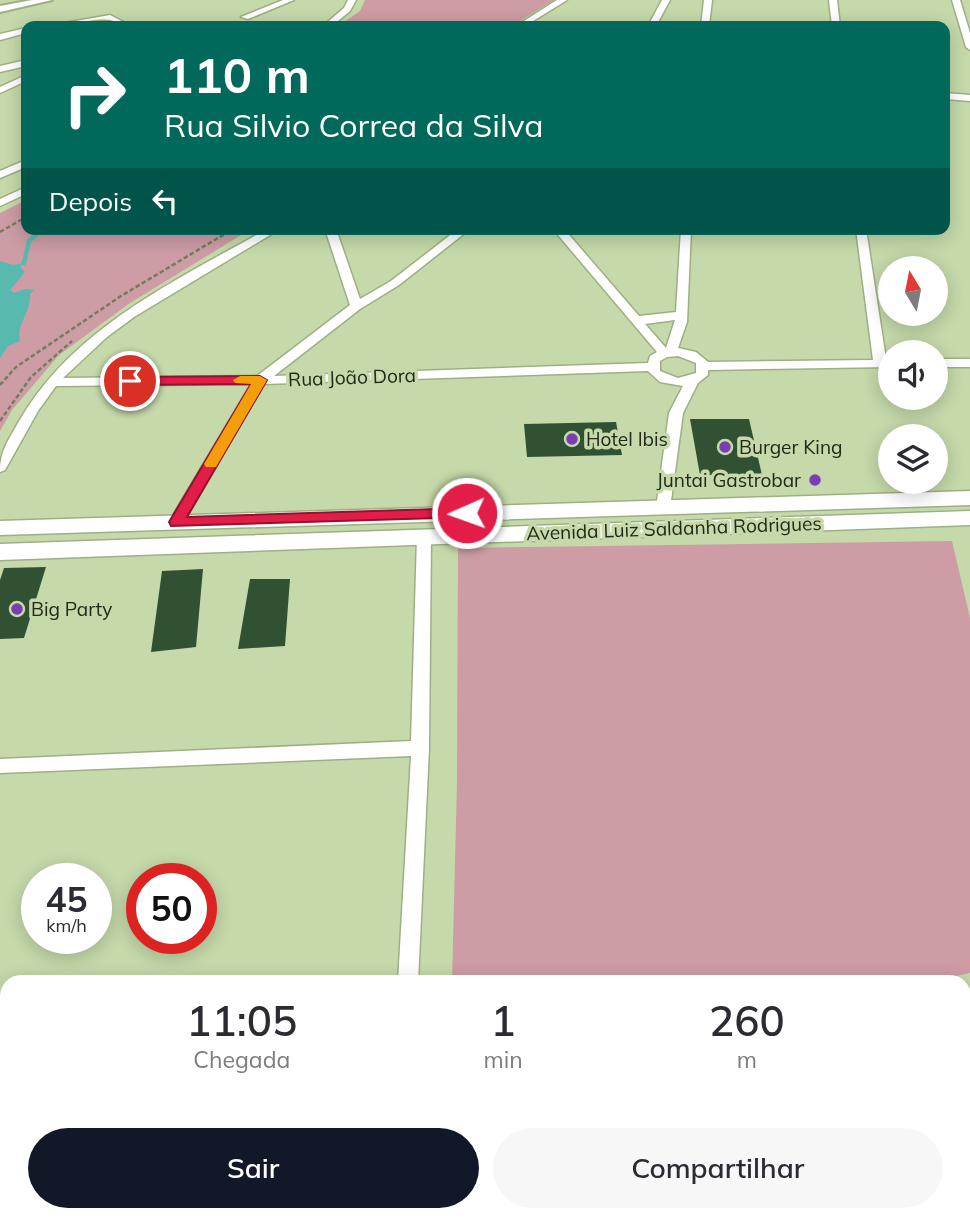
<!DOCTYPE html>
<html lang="pt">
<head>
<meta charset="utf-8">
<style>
	:root { --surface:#fff; --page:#f7f7f7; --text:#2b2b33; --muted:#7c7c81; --accent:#111827 }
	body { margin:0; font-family:Mulish,sans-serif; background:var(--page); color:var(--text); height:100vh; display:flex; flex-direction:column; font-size:26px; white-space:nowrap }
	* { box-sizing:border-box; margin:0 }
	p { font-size:23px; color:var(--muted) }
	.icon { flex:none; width:38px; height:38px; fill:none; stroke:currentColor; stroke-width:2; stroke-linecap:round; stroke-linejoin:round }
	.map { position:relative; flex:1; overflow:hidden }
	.details { position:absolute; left:0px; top:975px; width:971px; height:247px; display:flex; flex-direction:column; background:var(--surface); border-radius:21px 21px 0 0; box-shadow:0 4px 18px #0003 }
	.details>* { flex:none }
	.hud { position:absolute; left:21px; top:21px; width:929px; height:214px; border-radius:14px; box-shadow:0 4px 18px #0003; background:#00695c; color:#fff; overflow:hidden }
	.needle { width:46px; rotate:350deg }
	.buttons { position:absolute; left:878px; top:256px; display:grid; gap:14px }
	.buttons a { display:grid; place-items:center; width:70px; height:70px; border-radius:50%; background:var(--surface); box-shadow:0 4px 18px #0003; font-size:35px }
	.speed { position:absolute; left:21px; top:863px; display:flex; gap:14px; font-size:35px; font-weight:700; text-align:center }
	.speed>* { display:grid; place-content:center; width:91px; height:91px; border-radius:50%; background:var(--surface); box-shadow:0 4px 18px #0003; line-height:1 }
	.speed small { font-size:18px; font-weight:400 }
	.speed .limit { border:10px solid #d22; background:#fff; color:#111 }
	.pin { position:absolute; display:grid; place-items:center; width:60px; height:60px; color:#fff; margin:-30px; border:4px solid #fff; border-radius:50%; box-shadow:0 2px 7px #0007 }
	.me { position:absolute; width:77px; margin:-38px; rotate:268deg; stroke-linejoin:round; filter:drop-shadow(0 0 5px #0008) }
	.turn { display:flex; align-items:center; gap:24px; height:147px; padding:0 28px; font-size:32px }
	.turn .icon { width:91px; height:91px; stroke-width:2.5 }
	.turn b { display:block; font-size:49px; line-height:60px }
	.then { display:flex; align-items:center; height:66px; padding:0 28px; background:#0003; gap:14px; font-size:26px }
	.eta { display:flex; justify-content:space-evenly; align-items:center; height:119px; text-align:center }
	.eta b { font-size:42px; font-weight:600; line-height:49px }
	.primary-button { display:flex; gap:14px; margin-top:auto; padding:14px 28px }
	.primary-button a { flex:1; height:80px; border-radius:42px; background:var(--accent); color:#fff; font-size:28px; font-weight:600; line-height:80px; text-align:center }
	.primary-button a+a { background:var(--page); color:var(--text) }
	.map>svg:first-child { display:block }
	.green { fill:#cd9ca5 }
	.water { fill:#58b9af }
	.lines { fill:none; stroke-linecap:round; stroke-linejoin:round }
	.stream { stroke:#58b9af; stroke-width:4.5 }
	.building { fill:#305233 }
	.minor-casing { stroke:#9eb083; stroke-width:3 }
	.tertiary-casing { stroke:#9eb083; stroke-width:4 }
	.secondary-casing { stroke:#9eb083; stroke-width:3 }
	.path { stroke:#707e5e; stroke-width:2.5; stroke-dasharray:4.5 2.5; stroke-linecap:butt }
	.minor { fill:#fff; fill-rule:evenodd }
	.tertiary { fill:#fff; fill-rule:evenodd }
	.secondary { fill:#fff; fill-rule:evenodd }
	.route { fill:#e11d48; stroke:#92132f; stroke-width:2 }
	.slow { fill:#f59e0b }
	.poi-dot { fill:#7d3db2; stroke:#c5d9aa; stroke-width:2.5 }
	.labels { text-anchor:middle; stroke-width:7; stroke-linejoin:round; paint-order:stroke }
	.street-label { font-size:19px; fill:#222917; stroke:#c5d9aa }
	.poi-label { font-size:19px; fill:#222917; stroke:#c5d9aa; text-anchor:start }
</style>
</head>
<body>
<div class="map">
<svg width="970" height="1221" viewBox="0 0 970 1221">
	<rect width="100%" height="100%" fill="#c5d9aa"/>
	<path class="green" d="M 365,0 L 554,0 L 512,26 L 338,26 L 360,11 Z
		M 26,200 L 26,229 L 251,229 L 130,303 L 59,355 L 12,410 L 0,431 L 0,213 Z
		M 952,541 L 970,618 L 970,973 L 926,982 L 452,982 L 457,783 L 458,548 Z"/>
	<path class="water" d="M 0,261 L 13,265 L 24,263 L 20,267 L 25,272 L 10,290 L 14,293 L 25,289 L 34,290 L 30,294 C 31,313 16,324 20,341 L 8,346 L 0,358 Z"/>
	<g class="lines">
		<path class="stream" d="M 24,263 L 29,241 L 42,229"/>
	</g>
	<path class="building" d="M 690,419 L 749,419 L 762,475 L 700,475 Z
		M 616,422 L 622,455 L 527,457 L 524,424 Z
		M 46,567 L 24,638 L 0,639 L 0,580 L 4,568 Z
		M 203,569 L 196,647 L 151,652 L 162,571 Z
		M 250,579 L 290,579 L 285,646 L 238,649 Z"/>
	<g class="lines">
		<g class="minor-casing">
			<path id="minor" d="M 283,0 L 294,0 L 248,19 L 241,17 Z
				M 348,0 L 356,0 L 350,11 L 332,26 L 323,26 L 344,8 Z
				M 557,0 L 567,0 L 525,26 L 516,26 Z
				M 662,0 L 670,0 L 656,26 L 648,26 Z
				M 704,0 L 712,0 L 709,26 L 701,26 Z
				M 829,0 L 837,0 L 840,26 L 832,26 Z
				M 952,0 L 960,0 L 970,33 L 970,50 L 966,47 Z
				M 110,15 L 131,26 C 122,26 118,22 110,20 C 97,17 64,27 47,26 Z
				M 26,28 L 26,33 L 0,40 L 0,34 Z
				M 26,60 L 26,66 L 0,72 L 0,66 Z
				M 26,75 L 26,81 L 0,93 L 0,87 Z
				M 945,93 L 970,95 L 970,101 L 945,99 Z
				M 26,160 L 26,167 L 0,178 L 0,171 Z
				M 26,187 L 26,194 L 0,206 L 0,199 Z
				M 267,229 L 280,229 L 134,317 L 107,337 L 63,378 L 257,376 L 350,305 L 325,229 L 336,229 L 360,299 L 391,281 L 458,229 L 470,229 L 399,285 L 360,309 L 274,376 L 648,363 L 650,356 L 657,352 L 553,229 L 564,229 L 639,316 L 676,312 L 681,229 L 691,229 L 687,322 L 678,348 L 696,352 L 708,362 L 873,360 L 856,229 L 866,229 L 886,359 L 891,359 L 891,367 L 708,370 L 708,375 L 698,383 L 683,413 L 670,508 L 663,513 L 656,508 L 669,413 L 683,386 L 660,382 L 648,371 L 264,384 L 181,526 L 176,527 L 169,522 L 251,384 L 56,386 L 38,411 L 5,470 L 0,472 C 0,451 8,441 18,423 C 72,328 175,281 267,229 ZM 675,320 L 666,348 L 645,324 ZM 678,356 L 696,363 L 696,373 L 678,378 L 660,371 L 660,361 L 667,357 Z
				M 936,359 L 970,359 L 970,367 L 936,367 Z
				M 424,532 L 431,537 L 429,748 L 418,982 L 398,982 L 411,756 L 0,773 L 0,759 L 411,741 L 417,537 Z
				M 7,1023 L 7,1045 L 0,1047 L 0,1025 Z
				M 7,1180 L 7,1207 L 0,1210 L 0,1183 Z
				M 336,1214 L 360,1214 L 358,1221 L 333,1221 Z"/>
		</g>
		<g class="tertiary-casing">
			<path id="tertiary" d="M 32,0 L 52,0 L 0,12 L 0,6 Z"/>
		</g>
		<g class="secondary-casing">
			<path id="secondary" d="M 970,491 L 970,505 L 0,535 L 0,521 Z
				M 970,511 L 970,525 L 0,560 L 0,544 Z"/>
		</g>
		<path class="path" d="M 0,232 L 26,217
			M 0,385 L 16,367 L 121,296 L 233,229
			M 0,421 L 31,377 L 72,341"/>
		<use href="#minor" class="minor"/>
		<use href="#tertiary" class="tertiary"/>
		<use href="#secondary" class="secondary"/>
	</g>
	<path class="route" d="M 260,376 L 267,380 L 187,517 L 467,508 L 474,513 L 472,517 L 171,526 L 169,522 L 251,384 L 130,385 L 123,381 L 130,377 Z"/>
	<path class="slow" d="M 240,376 L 260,376 L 267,380 L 216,467 L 206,467 L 204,464 L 251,384 L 235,383 L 233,380 Z"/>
	<g class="poi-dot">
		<circle cx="572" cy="439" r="7"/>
		<circle cx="725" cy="447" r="7"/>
		<circle cx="815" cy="480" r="7"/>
		<circle cx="17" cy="609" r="7"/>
	</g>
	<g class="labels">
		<g class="street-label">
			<text transform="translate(352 377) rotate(-2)" y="7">Rua João Dora</text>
			<text transform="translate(674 528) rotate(-2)" y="7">Avenida Luiz Saldanha Rodrigues</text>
		</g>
		<g class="poi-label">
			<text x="586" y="446">Hotel Ibis</text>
			<text x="739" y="454">Burger King</text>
			<text x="801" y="487" text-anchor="end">Juntai Gastrobar</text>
			<text x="31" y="616">Big Party</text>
		</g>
	</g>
</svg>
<div class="buttons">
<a><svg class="needle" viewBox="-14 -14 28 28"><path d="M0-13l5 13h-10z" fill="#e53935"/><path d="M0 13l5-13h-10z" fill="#7c7c81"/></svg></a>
<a><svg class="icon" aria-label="sound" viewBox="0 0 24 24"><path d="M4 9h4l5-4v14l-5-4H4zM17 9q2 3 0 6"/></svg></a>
<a><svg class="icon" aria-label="layers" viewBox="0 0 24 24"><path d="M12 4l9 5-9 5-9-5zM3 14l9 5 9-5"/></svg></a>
</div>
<div class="speed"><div>45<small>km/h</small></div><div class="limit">50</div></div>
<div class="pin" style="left:130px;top:381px;background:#d93025"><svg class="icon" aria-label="arrive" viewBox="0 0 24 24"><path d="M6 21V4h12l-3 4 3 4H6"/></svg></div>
<svg class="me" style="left:467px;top:513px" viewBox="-20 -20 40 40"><circle r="17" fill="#e11d48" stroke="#fff" stroke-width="3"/><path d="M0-11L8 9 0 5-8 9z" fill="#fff"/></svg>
<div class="hud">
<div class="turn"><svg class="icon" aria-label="right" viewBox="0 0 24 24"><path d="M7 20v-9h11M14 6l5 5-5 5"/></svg><div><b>110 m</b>Rua Silvio Correa da Silva</div></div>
<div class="then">Depois<svg class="icon" aria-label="left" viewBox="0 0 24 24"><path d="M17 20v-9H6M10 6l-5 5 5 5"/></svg></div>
</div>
<section class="details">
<div class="eta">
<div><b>11:05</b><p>Chegada</p></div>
<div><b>1</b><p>min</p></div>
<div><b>260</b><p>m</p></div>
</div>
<div class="primary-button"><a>Sair</a><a>Compartilhar</a></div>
</section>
</div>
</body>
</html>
